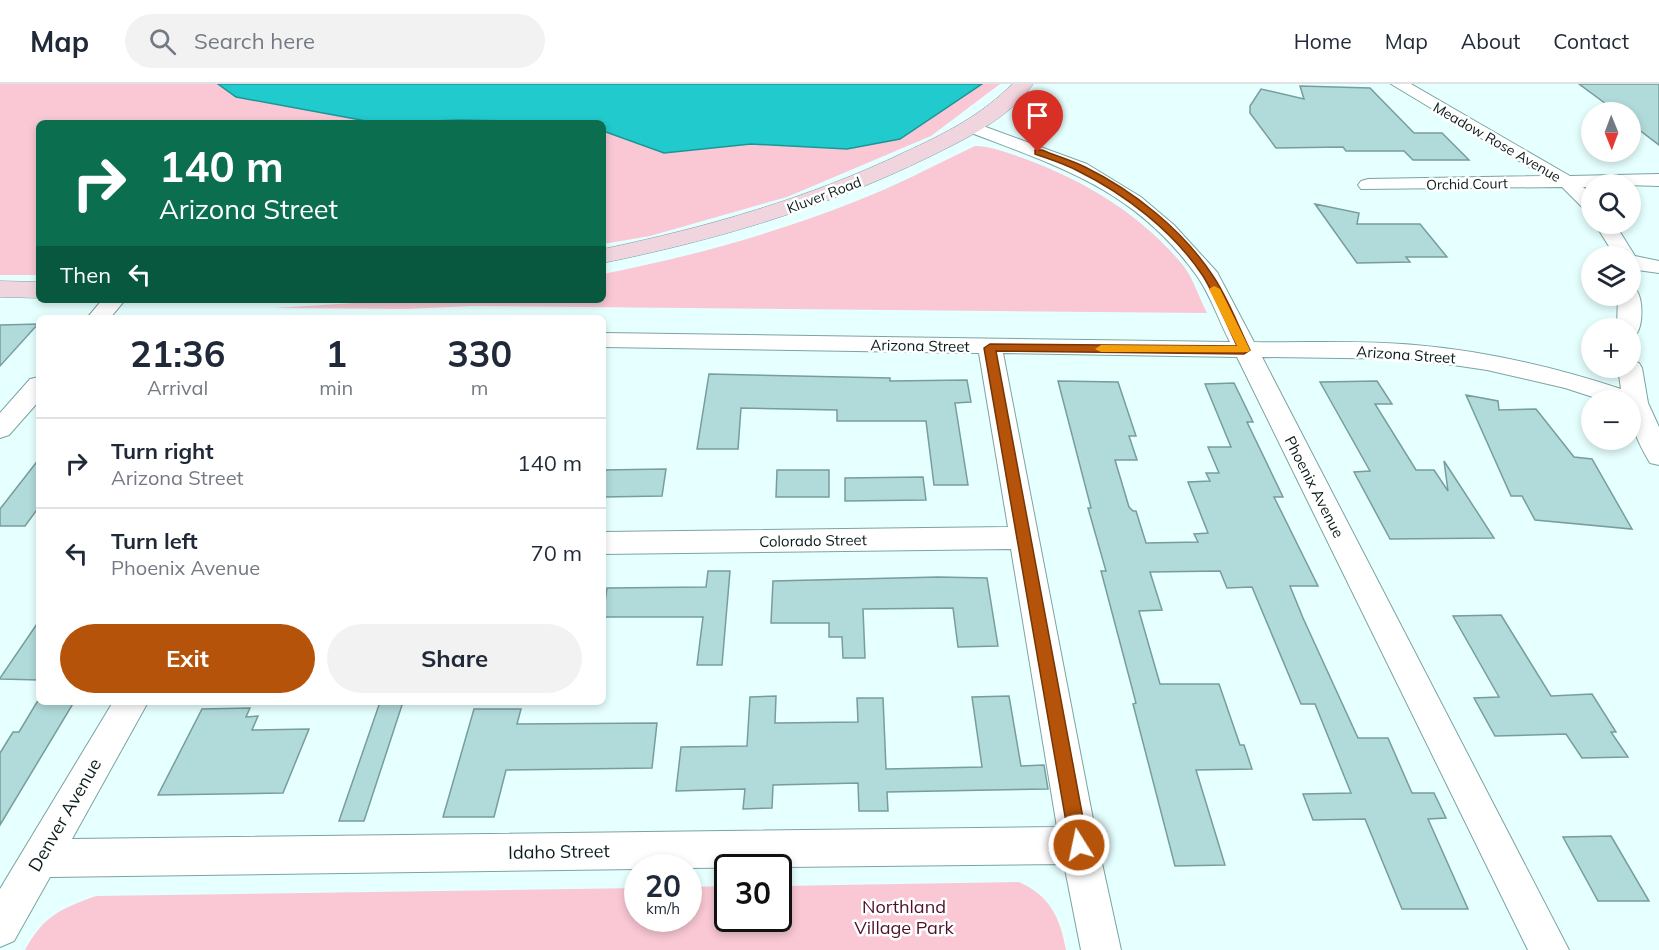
<!DOCTYPE html>
<html lang="en">
<head>
<meta charset="utf-8">
<style>
	:root { --surface:#fff; --page:#f2f2f3; --text:#1f2937; --muted:#747a83; --line:#e0e1e3; --accent:#b45309 }
	body { margin:0; font-family:Mulish,sans-serif; background:var(--page); color:var(--text); height:100vh; display:flex; flex-direction:column; font-size:22px; white-space:nowrap }
	* { box-sizing:border-box; margin:0 }
	p { font-size:20px; color:var(--muted) }
	.icon { flex:none; width:33px; height:33px; fill:none; stroke:currentColor; stroke-width:2; stroke-linecap:round; stroke-linejoin:round }
	.map { position:relative; flex:1; overflow:hidden }
	.sheet { position:absolute; left:36px; top:231px; width:570px; height:390px; display:flex; flex-direction:column; background:var(--surface); border-radius:9px; box-shadow:0 3px 9px #0003 }
	.sheet>* { flex:none }
	.hud { position:absolute; left:36px; top:36px; width:570px; height:183px; border-radius:9px; box-shadow:0 3px 9px #0003; background:#0b6e4f; color:#fff; overflow:hidden }
	.needle { width:39px; rotate:179deg }
	.fabs { position:absolute; left:1581px; top:18px; display:grid; gap:12px }
	.fabs a { display:grid; place-items:center; width:60px; height:60px; border-radius:50%; background:var(--surface); box-shadow:0 3px 9px #0003; font-size:30px }
	.speed { position:absolute; left:624px; top:770px; display:flex; gap:12px; font-size:30px; font-weight:700; text-align:center }
	.speed>* { display:grid; place-content:center; width:78px; height:78px; border-radius:50%; background:var(--surface); box-shadow:0 3px 9px #0003; line-height:1 }
	.speed small { font-size:15px; font-weight:400 }
	.speed .limit { border:3px solid #111; border-radius:9px; background:#fff; color:#111 }
	.pin { position:absolute; display:grid; place-items:center; width:51px; height:51px; color:#fff; margin:-62px -26px; border-radius:50% 50% 50% 0; rotate:-45deg; box-shadow:0 0 6px #0007 }
	.pin .icon { rotate:45deg }
	.me { position:absolute; width:66px; margin:-33px; rotate:350deg; stroke-linejoin:round; filter:drop-shadow(0 0 4px #0008) }
	.turn { display:flex; align-items:center; gap:21px; height:126px; padding:0 24px; font-size:27px }
	.turn .icon { width:78px; height:78px; stroke-width:2.5 }
	.turn b { display:block; font-size:42px; line-height:51px }
	.then { display:flex; align-items:center; height:57px; padding:0 24px; background:#0003; gap:12px; font-size:22px }
	.eta { display:flex; justify-content:space-evenly; align-items:center; height:102px; text-align:center }
	.eta b { font-size:36px; font-weight:700; line-height:42px }
	.button { display:flex; gap:12px; margin-top:auto; padding:12px 24px }
	.button a { flex:1; height:69px; border-radius:36px; background:var(--accent); color:#fff; font-size:24px; font-weight:700; line-height:69px; text-align:center }
	.button a+a { background:var(--page); color:var(--text) }
	ul { padding:0; list-style:none }
	li { display:flex; align-items:center; gap:18px; height:90px; padding:0 24px; border-top:2px solid var(--line) }
	li div { flex:1 }
	li b { display:block; font-size:22px }
	li em { font-style:normal }
	header { display:flex; align-items:center; gap:36px; box-sizing:border-box; height:84px; padding:0 30px; background:var(--surface); border-bottom:2px solid var(--line) }
	header strong { font-size:28px }
	nav { display:flex; gap:33px; margin-inline-start:auto; font-size:21px }
	.search { width:420px; height:54px; background:var(--page); display:flex; align-items:center; gap:15px; box-sizing:border-box; padding:0 21px; border-radius:33px; color:var(--muted); font-size:22px }
	.map>svg:first-child { display:block }
	.green { fill:#f9c8d4 }
	.water { fill:#21cacc; stroke:#1b9697; stroke-width:1.5 }
	.building { fill:#b1dada; stroke:#779d9d; stroke-width:1.5 }
	.lines { fill:none; stroke-linecap:round; stroke-linejoin:round }
	.street-casing { stroke:#7ca3a3; stroke-width:2 }
	.secondary-casing { stroke:#7ca3a3; stroke-width:1 }
	.street { fill:#fff; fill-rule:evenodd }
	.secondary { fill:#f1d5de; fill-rule:evenodd }
	.route { fill:#b45309; stroke:#753606; stroke-width:1.5 }
	.slow { fill:#f59e0b }
	.labels { text-anchor:middle; stroke-width:5; stroke-linejoin:round; paint-order:stroke }
	.far-street-label { font-size:14px; fill:#0c1c1c; stroke:#fff }
	.street-label { font-size:15px; fill:#0c1c1c; stroke:#fff }
	.near-street-label { font-size:18px; fill:#0c1c1c; stroke:#fff }
	.near-park-label { font-size:18px; fill:#4e1129; stroke:#fff }
</style>
</head>
<body>
<header>
<strong>Map</strong>
<div class="search"><svg class="icon" aria-label="search" viewBox="0 0 24 24"><circle cx="10" cy="10" r="6"/><path d="M15 15l6 6"/></svg>Search here</div>
<nav><a>Home</a><a>Map</a><a>About</a><a>Contact</a></nav>
</header>
<div class="map">
<svg width="1659" height="866" viewBox="0 0 1659 866">
	<rect width="100%" height="100%" fill="#e6ffff"/>
	<path class="green" d="M 0,0 L 218,0 L 236,13 L 377,39 L 39,39 L 39,191 L 0,191 Z
		M 982,0 L 1000,0 L 931,52 L 787,113 L 650,152 L 603,160 L 603,47 L 664,69 L 751,60 L 847,65 L 900,55 Z
		M 975,62 C 992,62 1007,69 1023,74 C 1085,97 1139,129 1182,180 C 1193,193 1199,214 1207,229 L 471,222 L 406,225 L 273,224 L 404,216 L 603,216 L 603,190 C 689,173 773,150 854,118 C 896,102 935,81 975,62 Z
		M 1019,798 C 1050,812 1060,833 1066,866 L 25,866 C 44,831 61,825 96,812 L 637,804 L 638,834 L 688,834 L 689,803 L 727,802 L 728,834 L 778,834 L 779,802 Z"/>
	<path class="water" d="M 218,0 L 982,0 L 900,55 L 847,65 L 751,60 L 664,69 L 603,47 L 603,39 L 460,36 L 377,39 L 236,13 Z"/>
	<path class="building" d="M 1579,0 L 1659,0 L 1659,61 L 1630,39 L 1630,28 L 1617,28 Z
		M 1300,2 L 1370,4 L 1414,49 L 1442,49 L 1469,76 L 1413,76 L 1404,67 L 1346,67 L 1343,63 L 1276,64 L 1250,29 L 1250,22 L 1261,5 L 1304,15 Z
		M 1315,120 L 1359,129 L 1357,140 L 1420,140 L 1447,173 L 1406,173 L 1410,178 L 1357,179 Z
		M 38,240 L 0,282 L 0,241 Z
		M 709,290 L 890,294 L 890,297 L 967,296 L 971,318 L 955,319 L 968,401 L 934,401 L 926,337 L 837,337 L 837,326 L 741,324 L 738,365 L 697,365 Z
		M 1058,297 L 1118,298 L 1136,352 L 1129,352 L 1137,376 L 1115,376 L 1129,423 L 1133,427 L 1136,427 L 1146,459 L 1198,458 L 1194,450 L 1208,449 L 1188,398 L 1210,397 L 1206,389 L 1219,389 L 1208,363 L 1231,363 L 1205,300 L 1234,299 L 1253,338 L 1247,338 L 1283,413 L 1274,413 L 1318,502 L 1290,502 L 1303,534 L 1358,654 L 1388,654 L 1412,709 L 1434,709 L 1446,734 L 1428,735 L 1468,825 L 1402,825 L 1365,735 L 1313,736 L 1303,710 L 1351,709 L 1315,620 L 1301,620 L 1252,503 L 1227,504 L 1220,487 L 1150,488 L 1162,526 L 1139,527 L 1160,600 L 1219,600 L 1240,661 L 1244,661 L 1252,685 L 1196,686 L 1225,781 L 1175,782 L 1133,620 L 1136,619 L 1101,487 L 1106,487 L 1088,424 L 1091,424 Z
		M 1377,297 L 1392,320 L 1375,320 L 1416,386 L 1434,386 L 1448,407 L 1444,377 L 1494,454 L 1390,455 L 1354,388 L 1370,387 L 1320,298 Z
		M 1466,311 L 1498,317 L 1499,326 L 1536,325 L 1574,373 L 1592,375 L 1632,445 L 1535,436 L 1522,412 L 1511,412 Z
		M 39,375 L 39,423 L 25,442 L 0,442 L 0,425 Z
		M 666,385 L 662,412 L 603,413 L 603,386 Z
		M 777,386 L 829,386 L 829,413 L 776,413 Z
		M 923,393 L 926,416 L 845,417 L 845,394 Z
		M 708,487 L 730,487 L 722,581 L 697,581 L 703,533 L 603,533 L 607,504 L 706,503 Z
		M 938,493 L 987,494 L 998,562 L 958,563 L 953,524 L 863,525 L 865,574 L 843,574 L 842,553 L 829,553 L 829,539 L 771,539 L 773,497 Z
		M 1501,531 L 1551,612 L 1592,610 L 1616,648 L 1611,648 L 1628,673 L 1582,674 L 1566,650 L 1495,652 L 1474,614 L 1499,613 L 1453,532 Z
		M 39,537 L 39,596 L 0,595 L 0,594 Z
		M 776,612 L 775,639 L 858,638 L 857,614 L 883,614 L 886,685 L 982,683 L 972,613 L 1009,612 L 1021,682 L 1044,681 L 1048,705 L 887,708 L 888,727 L 859,727 L 858,699 L 773,701 L 772,724 L 743,725 L 745,705 L 676,707 L 681,663 L 747,662 L 750,613 Z
		M 37,618 L 74,618 L 0,741 L 0,669 L 13,648 L 19,648 Z
		M 380,618 L 403,618 L 364,737 L 339,737 Z
		M 250,624 L 246,633 L 258,632 L 252,646 L 309,645 L 283,709 L 158,711 L 202,625 Z
		M 474,625 L 521,625 L 517,640 L 657,639 L 652,684 L 506,686 L 494,733 L 443,733 Z
		M 1611,752 L 1649,817 L 1598,817 L 1563,753 Z"/>
	<g class="lines">
		<g class="street-casing">
			<path id="street" d="M 1391,0 L 1411,0 L 1570,92 L 1659,90 L 1659,102 L 1592,100 L 1592,103 L 1583,103 L 1592,111 L 1592,128 L 1585,126 L 1562,103 L 1361,105 L 1358,101 L 1361,97 L 1368,95 L 1544,92 Z
				M 972,38 L 1087,80 L 1141,113 L 1174,141 L 1217,188 L 1254,258 C 1307,259 1362,256 1415,261 C 1485,267 1554,283 1621,305 L 1618,284 L 1630,284 L 1630,276 L 1639,279 L 1642,284 L 1648,319 L 1659,343 L 1659,381 L 1650,379 C 1637,357 1630,341 1630,316 L 1602,316 L 1565,304 L 1487,286 L 1413,275 L 1262,273 L 1569,866 L 1528,866 L 1237,273 L 1003,269 L 1098,761 L 1121,866 L 1081,866 L 1064,780 L 688,784 L 638,783 L 638,785 L 50,793 L 14,857 L 0,863 L 0,805 L 113,618 L 148,618 L 72,755 L 1057,743 L 1011,465 L 603,470 L 603,448 L 1008,443 L 979,269 L 603,263 L 603,249 L 1230,258 C 1219,237 1211,212 1197,192 C 1135,105 1060,83 966,47 L 963,43 L 966,39 Z
				M 1595,140 L 1615,140 L 1635,172 L 1659,177 L 1659,189 L 1630,185 L 1630,172 L 1615,172 Z
				M 1630,206 L 1637,207 C 1643,216 1643,240 1637,249 L 1630,251 L 1630,244 L 1617,244 L 1618,212 L 1630,212 Z
				M 102,216 L 125,216 L 110,234 L 87,234 Z
				M 39,293 L 39,317 L 9,351 L 0,354 L 0,329 L 30,295 Z"/>
		</g>
		<g class="secondary-casing">
			<path id="secondary" d="M 1012,0 L 1033,0 C 1009,35 965,55 929,73 C 825,124 716,156 603,179 L 603,165 C 708,143 809,114 905,68 C 944,50 982,31 1012,0 Z
				M 0,197 L 39,198 L 39,214 L 0,213 Z"/>
		</g>
		<use href="#street" class="street"/>
		<use href="#secondary" class="secondary"/>
	</g>
	<path class="route" d="M 1035,66 L 1042,66 C 1056,72 1071,76 1085,83 C 1134,107 1183,146 1213,192 C 1228,214 1238,242 1250,266 L 1244,270 L 996,267 L 1088,761 L 1085,767 L 1079,770 L 1073,767 L 1070,761 L 984,264 L 990,260 L 1237,262 C 1226,239 1216,213 1203,192 C 1174,148 1125,110 1078,87 C 1065,80 1049,75 1035,70 Z"/>
	<path class="slow" d="M 1214,202 L 1220,205 L 1250,266 L 1248,268 L 1101,268 L 1095,265 L 1101,261 L 1237,262 L 1209,205 Z"/>
	<g class="labels">
		<g class="far-street-label">
			<text transform="translate(1497 58) rotate(30)" y="5">Meadow Rose Avenue</text>
			<text transform="translate(1467 100) rotate(-1)" y="5">Orchid Court</text>
			<text transform="translate(824 111) rotate(-21)" y="5">Kluver Road</text>
		</g>
		<g class="street-label">
			<text transform="translate(920 262) rotate(1)" y="5">Arizona Street</text>
			<text transform="translate(1406 271) rotate(4)" y="5">Arizona Street</text>
			<text transform="translate(1314 403) rotate(63)" y="5">Phoenix Avenue</text>
			<text transform="translate(813 457) rotate(-1)" y="5">Colorado Street</text>
		</g>
		<g class="near-street-label">
			<text transform="translate(65 731) rotate(-60)" y="6">Denver Avenue</text>
			<text transform="translate(559 768) rotate(-1)" y="6">Idaho Street</text>
		</g>
		<g class="near-park-label">
			<text x="904" y="829">Northland<tspan x="904" dy="21">Village Park</tspan></text>
		</g>
	</g>
</svg>
<div class="fabs">
<a><svg class="needle" viewBox="-14 -14 28 28"><path d="M0-13l5 13h-10z" fill="#e53935"/><path d="M0 13l5-13h-10z" fill="#747a83"/></svg></a>
<a><svg class="icon" aria-label="search" viewBox="0 0 24 24"><circle cx="10" cy="10" r="6"/><path d="M15 15l6 6"/></svg></a>
<a><svg class="icon" aria-label="layers" viewBox="0 0 24 24"><path d="M12 4l9 5-9 5-9-5zM3 14l9 5 9-5"/></svg></a>
<a>+</a>
<a>−</a>
</div>
<div class="speed"><div>20<small>km/h</small></div><div class="limit">30</div></div>
<div class="pin" style="left:1038px;top:68px;background:#d93025"><svg class="icon" aria-label="arrive" viewBox="0 0 24 24"><path d="M6 21V4h12l-3 4 3 4H6"/></svg></div>
<svg class="me" style="left:1079px;top:761px" viewBox="-20 -20 40 40"><circle r="17" fill="#b45309" stroke="#fff" stroke-width="3"/><path d="M0-11L8 9 0 5-8 9z" fill="#fff"/></svg>
<div class="hud">
<div class="turn"><svg class="icon" aria-label="right" viewBox="0 0 24 24"><path d="M7 20v-9h11M14 6l5 5-5 5"/></svg><div><b>140 m</b>Arizona Street</div></div>
<div class="then">Then<svg class="icon" aria-label="left" viewBox="0 0 24 24"><path d="M17 20v-9H6M10 6l-5 5 5 5"/></svg></div>
</div>
<section class="sheet">
<div class="eta">
<div><b>21:36</b><p>Arrival</p></div>
<div><b>1</b><p>min</p></div>
<div><b>330</b><p>m</p></div>
</div>
<ul>
<li><svg class="icon" aria-label="right" viewBox="0 0 24 24"><path d="M7 20v-9h11M14 6l5 5-5 5"/></svg><div><b>Turn right</b><p>Arizona Street</p></div><em>140 m</em></li>
<li><svg class="icon" aria-label="left" viewBox="0 0 24 24"><path d="M17 20v-9H6M10 6l-5 5 5 5"/></svg><div><b>Turn left</b><p>Phoenix Avenue</p></div><em>70 m</em></li>
</ul>
<div class="button"><a>Exit</a><a>Share</a></div>
</section>
</div>
</body>
</html>
